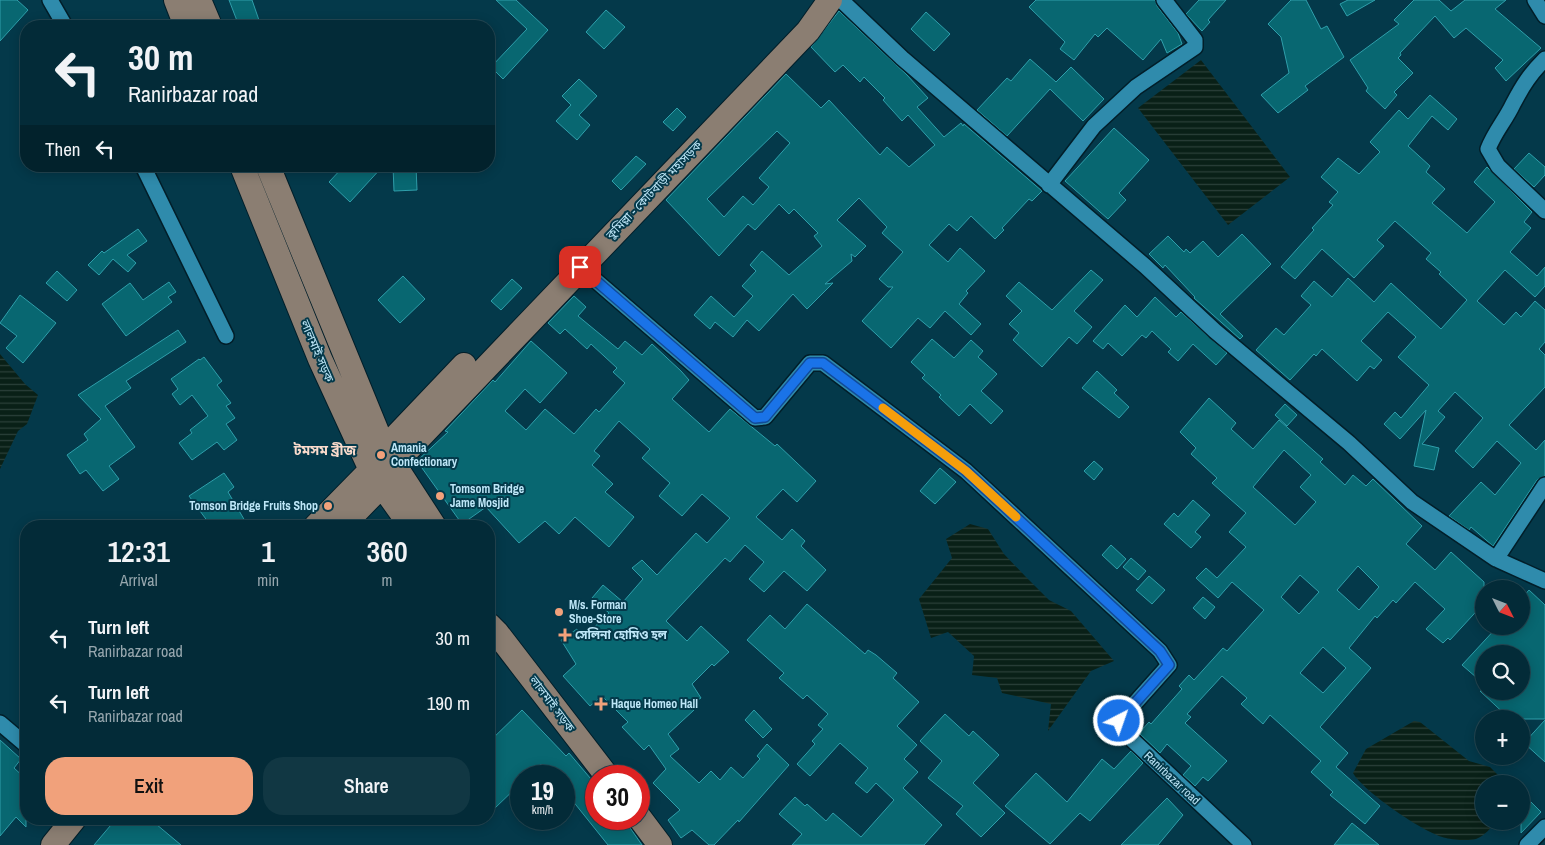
<!DOCTYPE html>
<html lang="en">
<head>
<meta charset="utf-8">
<style>
	:root { --surface:#032b38; --page:#113743; --text:#f1f3f6; --muted:#97a7ae; --line:#244753; --accent:#f1a17b }
	body { margin:0; font-family:"Archivo Narrow","Noto Sans Bengali",sans-serif; background:var(--page); color:var(--text); height:100vh; display:flex; flex-direction:column; font-size:19px; white-space:nowrap }
	* { box-sizing:border-box; margin:0 }
	p { font-size:16px; color:var(--muted) }
	.icon { flex:none; width:28px; height:28px; fill:none; stroke:currentColor; stroke-width:2; stroke-linecap:round; stroke-linejoin:round }
	.map { position:relative; flex:1; overflow:hidden }
	.drawer { position:absolute; left:20px; top:520px; width:475px; height:305px; display:flex; flex-direction:column; background:var(--surface); border-radius:20px; box-shadow:0 2px 12px #0003,0 0 0 1px var(--line) }
	.drawer>* { flex:none }
	.guide { position:absolute; left:20px; top:20px; width:475px; height:152px; border-radius:20px; box-shadow:0 2px 12px #0003,0 0 0 1px var(--line); background:#032b38; color:var(--text); overflow:hidden }
	.needle { width:32px; rotate:132deg }
	.buttons { position:absolute; left:1475px; top:580px; display:grid; gap:10px }
	.buttons a { display:grid; place-items:center; width:55px; height:55px; border-radius:50%; background:var(--surface); box-shadow:0 2px 12px #0003,0 0 0 1px var(--line); font-size:25px }
	.speed { position:absolute; left:510px; top:765px; display:flex; gap:10px; font-size:25px; font-weight:700; text-align:center }
	.speed>* { display:grid; place-content:center; width:65px; height:65px; border-radius:50%; background:var(--surface); box-shadow:0 2px 12px #0003,0 0 0 1px var(--line); line-height:1 }
	.speed small { font-size:12px; font-weight:400 }
	.speed .limit { border:8px solid #d22; background:#fff; color:#111 }
	.pin { position:absolute; display:grid; place-items:center; width:42px; height:42px; color:#fff; margin:-21px; border-radius:10px; box-shadow:0 2px 8px #0006 }
	.me { position:absolute; width:55px; margin:-28px; rotate:41deg; stroke-linejoin:round; filter:drop-shadow(0 0 4px #0008) }
	.turn { display:flex; align-items:center; gap:18px; height:105px; padding:0 25px; font-size:22px }
	.turn .icon { width:65px; height:65px; stroke-width:2.5 }
	.turn b { display:block; font-size:35px; line-height:42px }
	.then { display:flex; align-items:center; height:48px; padding:0 25px; background:#0003; gap:10px; font-size:19px }
	.eta { display:flex; justify-content:space-evenly; align-items:center; height:85px; text-align:center }
	.eta b { font-size:30px; font-weight:600; line-height:35px }
	.primary-button { display:flex; gap:10px; margin-top:auto; padding:10px 25px }
	.primary-button a { flex:1; height:58px; border-radius:20px; background:var(--accent); color:#111; font-size:20px; font-weight:600; line-height:58px; text-align:center }
	.primary-button a+a { background:var(--page); color:var(--text) }
	ul { padding:0; list-style:none }
	li { display:flex; align-items:center; gap:15px; height:65px; padding:0 25px }
	li div { flex:1 }
	li b { display:block; font-size:19px }
	li em { font-style:normal }
	.map>svg:first-child { display:block }
	.water { fill:url(#water-rules) }
	.building { fill:#086771; stroke:#2f9fab; fill-rule:evenodd }
	.lines { fill:none; stroke-linecap:round; stroke-linejoin:round }
	.street-casing { stroke:#021e29; stroke-width:18 }
	.primary-casing { stroke:#021e29; stroke-width:26 }
	.street { stroke:#2f8bac; stroke-width:15 }
	.primary { stroke:#8b7e72; stroke-width:24 }
	.route-casing { stroke:#114b97; stroke-width:12 }
	.route { stroke:#1a73e8; stroke-width:9 }
	.slow { stroke:#f59e0b; stroke-width:9 }
	.poi-dot { fill:#f1a17b; stroke:#04394a; stroke-width:2 }
	.labels { text-anchor:middle; stroke-width:4; stroke-linejoin:round; paint-order:stroke }
	.street-label { font-size:12px; fill:#bee7f8; stroke:#04394a }
	.poi-label { font-size:12px; font-weight:bold; fill:#bee7f8; stroke:#04394a; text-anchor:start }
	.neighbourhood-label { font-size:14px; font-weight:bold; fill:#fadbcc; stroke:#04394a }
</style>
</head>
<body>
<div class="map">
<svg width="1545" height="845" viewBox="0 0 1545 845">
	<defs>
		<pattern id="water-rules" width="6" height="5" patternUnits="userSpaceOnUse" patternTransform="scale(1.25)"><rect width="6" height="5" fill="#092017"/><path d="M0 2.5h6" fill="none" stroke="#2b403a"/></pattern>
	</defs>
	<rect width="100%" height="100%" fill="#04394a"/>
	<path class="water" d="M 1201,60 L 1290,177 L 1228,225 L 1138,108 Z
		M 0,354 L 25,384 L 38,395 L 27,424 L 18,431 L 0,469 Z
		M 970,524 L 988,529 L 1004,554 L 1025,576 L 1049,600 L 1071,611 L 1114,661 L 1091,671 L 1048,731 L 1051,704 L 1002,693 L 997,678 L 972,675 L 974,656 L 948,632 L 931,638 L 919,599 L 952,558 L 946,539 Z
		M 1414,721 L 1420,722 L 1469,761 L 1490,767 L 1507,784 L 1484,784 L 1484,821 L 1497,821 C 1491,827 1485,836 1476,839 C 1469,841 1453,840 1446,838 C 1425,834 1363,791 1353,773 L 1366,749 Z"/>
	<path class="building" d="M 0,0 L 17,0 L 28,10 L 0,41 Z
		M 229,0 L 252,0 L 261,26 L 239,26 Z
		M 496,0 L 516,0 L 548,30 L 503,79 L 491,67 L 527,29 Z
		M 1036,0 L 1155,0 L 1157,6 L 1178,33 L 1182,44 L 1167,53 L 1161,39 L 1143,60 L 1107,28 L 1098,37 L 1095,34 L 1074,60 L 1060,49 L 1065,42 L 1029,7 Z
		M 1199,0 L 1226,0 L 1208,20 L 1210,22 L 1202,31 L 1186,14 Z
		M 1291,0 L 1306,0 L 1321,29 L 1327,26 L 1344,57 L 1305,86 L 1308,90 L 1278,113 L 1261,95 L 1289,73 L 1281,37 L 1268,24 Z
		M 1348,0 L 1375,0 L 1347,16 L 1340,4 Z
		M 1414,0 L 1439,0 L 1451,11 L 1465,0 L 1506,0 L 1495,9 L 1541,48 L 1506,81 L 1495,68 L 1503,60 L 1466,28 L 1454,38 L 1435,16 L 1400,53 L 1401,55 L 1398,58 L 1413,73 L 1394,92 L 1397,95 L 1385,109 L 1366,91 L 1368,88 L 1350,60 L 1399,24 L 1394,20 Z
		M 606,10 L 625,27 L 604,49 L 586,32 Z
		M 839,11 L 907,75 L 928,98 L 917,107 L 944,137 L 961,123 L 963,126 L 964,124 L 1042,191 L 1032,201 L 1029,199 L 1002,228 L 1004,230 L 995,239 L 971,216 L 957,231 L 949,224 L 929,245 L 948,262 L 960,248 L 985,271 L 966,291 L 968,293 L 959,304 L 981,324 L 971,335 L 945,311 L 930,328 L 918,318 L 891,348 L 862,321 L 893,287 L 888,287 L 879,279 L 903,252 L 882,233 L 887,227 L 859,198 L 837,220 L 866,246 L 855,257 L 851,254 L 852,261 L 825,284 L 833,283 L 807,309 L 793,294 L 759,331 L 747,320 L 733,337 L 715,322 L 710,329 L 694,315 L 711,296 L 734,317 L 753,296 L 742,286 L 756,271 L 750,265 L 762,251 L 789,275 L 822,246 L 814,236 L 818,233 L 794,209 L 789,214 L 779,204 L 755,230 L 748,224 L 719,256 L 666,200 L 786,74 L 821,108 L 829,100 L 880,155 L 887,147 L 909,167 L 935,145 L 908,115 L 902,121 L 883,100 L 885,98 L 864,77 L 860,82 L 843,65 L 835,72 L 811,47 ZM 777,131 L 790,143 L 759,178 L 769,187 L 753,205 L 743,196 L 724,217 L 707,199 Z
		M 926,12 L 950,34 L 934,51 L 911,29 Z
		M 1030,59 L 1056,82 L 1071,67 L 1104,99 L 1083,121 L 1050,89 L 1007,136 L 977,110 L 1007,78 L 1011,81 Z
		M 579,79 L 597,96 L 579,115 L 590,125 L 577,140 L 556,121 L 571,105 L 562,96 Z
		M 1430,95 L 1457,119 L 1448,130 L 1432,116 L 1408,146 L 1430,166 L 1426,172 L 1445,189 L 1432,203 L 1467,233 L 1495,202 L 1474,182 L 1487,167 L 1532,212 L 1524,222 L 1531,228 L 1510,252 L 1537,276 L 1545,267 L 1545,286 L 1535,297 L 1505,270 L 1477,301 L 1504,325 L 1516,312 L 1521,317 L 1535,301 L 1545,310 L 1545,342 L 1539,349 L 1545,355 L 1545,387 L 1509,425 L 1536,450 L 1545,440 L 1545,476 L 1537,480 L 1493,546 L 1471,527 L 1469,530 L 1449,516 L 1481,482 L 1495,495 L 1521,463 L 1497,441 L 1473,468 L 1455,451 L 1483,418 L 1455,392 L 1438,411 L 1445,417 L 1422,444 L 1439,448 L 1434,470 L 1414,466 L 1426,410 L 1400,439 L 1384,424 L 1395,412 L 1401,418 L 1429,385 L 1398,357 L 1416,337 L 1388,312 L 1361,341 L 1382,360 L 1374,369 L 1370,366 L 1357,381 L 1322,349 L 1316,356 L 1314,354 L 1290,380 L 1256,350 L 1276,328 L 1284,335 L 1311,305 L 1301,296 L 1314,281 L 1332,297 L 1348,278 L 1374,302 L 1391,283 L 1441,329 L 1467,300 L 1439,274 L 1441,272 L 1426,259 L 1431,253 L 1395,221 L 1377,240 L 1384,246 L 1354,278 L 1322,249 L 1295,279 L 1281,267 L 1314,230 L 1312,228 L 1333,205 L 1329,202 L 1338,192 L 1321,177 L 1338,158 L 1359,174 L 1380,152 L 1370,142 L 1399,110 L 1408,119 Z
		M 677,108 L 686,117 L 673,131 L 663,122 Z
		M 1114,128 L 1149,160 L 1119,193 L 1126,200 L 1108,219 L 1065,181 Z
		M 1529,153 L 1545,167 L 1545,175 L 1534,187 L 1514,169 Z
		M 636,156 L 646,164 L 621,190 L 612,181 Z
		M 344,166 L 383,166 L 350,202 L 329,182 Z
		M 393,166 L 416,166 L 417,190 L 394,191 Z
		M 138,229 L 147,241 L 127,255 L 136,263 L 128,272 L 113,259 L 99,275 L 88,265 L 102,251 L 104,253 Z
		M 1242,234 L 1271,264 L 1220,314 L 1243,336 L 1240,339 L 1194,298 L 1195,297 L 1165,265 L 1163,268 L 1149,254 L 1168,236 L 1184,252 L 1186,249 L 1190,253 L 1203,241 L 1218,257 Z
		M 1091,270 L 1103,280 L 1074,311 L 1092,327 L 1077,344 L 1069,337 L 1042,367 L 1013,340 L 1019,333 L 1009,324 L 1022,311 L 1006,296 L 1019,282 L 1052,310 Z
		M 57,271 L 77,290 L 67,301 L 46,283 Z
		M 403,276 L 425,299 L 400,323 L 378,300 Z
		M 512,279 L 522,288 L 501,310 L 491,301 Z
		M 169,282 L 176,292 L 168,297 L 172,302 L 126,336 L 102,304 L 130,283 L 143,300 Z
		M 20,295 L 56,323 L 23,363 L 6,348 L 17,336 L 0,323 Z
		M 574,296 L 586,307 L 578,316 L 618,349 L 625,341 L 642,355 L 652,344 L 681,371 L 689,380 L 672,399 L 709,432 L 730,409 L 775,446 L 777,444 L 816,481 L 797,502 L 783,489 L 756,517 L 782,540 L 792,529 L 805,541 L 801,546 L 826,570 L 807,591 L 784,571 L 764,592 L 749,579 L 764,562 L 745,545 L 730,562 L 725,558 L 666,621 L 687,641 L 701,626 L 729,652 L 714,666 L 712,664 L 692,684 L 701,698 L 690,705 L 694,710 L 668,734 L 679,749 L 670,756 L 699,783 L 711,771 L 720,780 L 731,767 L 743,778 L 760,759 L 757,756 L 767,744 L 789,765 L 739,822 L 738,820 L 714,845 L 709,845 L 692,830 L 681,838 L 668,820 L 680,810 L 653,783 L 666,769 L 649,745 L 644,750 L 622,727 L 628,722 L 602,696 L 590,706 L 563,676 L 576,664 L 561,640 L 577,629 L 583,638 L 609,613 L 592,598 L 603,585 L 623,602 L 643,579 L 632,568 L 642,560 L 657,575 L 696,533 L 707,543 L 730,518 L 702,494 L 682,516 L 659,496 L 670,483 L 642,458 L 650,449 L 619,421 L 594,451 L 600,456 L 592,465 L 613,484 L 605,492 L 634,517 L 609,547 L 575,517 L 559,534 L 545,521 L 519,543 L 486,507 L 462,524 L 417,461 L 448,432 L 445,431 L 493,380 L 495,382 L 531,341 L 567,373 L 540,403 L 525,389 L 505,411 L 526,430 L 545,409 L 574,434 L 596,409 L 599,412 L 625,383 L 613,372 L 617,368 L 591,344 L 587,349 L 565,329 L 560,334 L 548,323 Z
		M 1155,297 L 1176,317 L 1181,312 L 1227,353 L 1216,365 L 1193,344 L 1178,361 L 1168,352 L 1171,349 L 1152,331 L 1146,338 L 1142,335 L 1122,356 L 1108,343 L 1103,349 L 1093,341 L 1125,305 L 1137,317 Z
		M 178,330 L 186,342 L 126,381 L 131,388 L 105,406 L 135,447 L 109,466 L 119,479 L 103,491 L 86,470 L 80,474 L 67,455 L 88,440 L 84,434 L 101,419 L 78,395 Z
		M 932,339 L 954,358 L 971,340 L 983,351 L 978,357 L 997,374 L 981,391 L 1003,411 L 991,424 L 970,404 L 959,416 L 939,397 L 941,395 L 922,378 L 925,375 L 911,362 Z
		M 204,357 L 222,381 L 217,385 L 231,403 L 226,406 L 235,418 L 226,424 L 237,440 L 224,450 L 217,442 L 192,460 L 179,443 L 192,433 L 190,430 L 208,416 L 192,395 L 180,405 L 172,394 L 178,389 L 171,379 L 199,359 L 200,360 Z
		M 1097,371 L 1117,390 L 1114,393 L 1129,407 L 1119,418 L 1082,388 Z
		M 1209,398 L 1236,423 L 1231,429 L 1253,449 L 1279,420 L 1323,459 L 1320,462 L 1345,485 L 1353,475 L 1366,486 L 1373,479 L 1422,526 L 1406,544 L 1435,570 L 1451,552 L 1484,582 L 1484,603 L 1450,640 L 1448,638 L 1443,643 L 1426,629 L 1445,609 L 1415,582 L 1396,603 L 1393,600 L 1377,618 L 1375,616 L 1349,648 L 1371,668 L 1320,727 L 1348,753 L 1336,767 L 1380,806 L 1365,824 L 1330,795 L 1333,792 L 1311,772 L 1321,761 L 1270,715 L 1263,724 L 1241,704 L 1247,698 L 1222,676 L 1187,714 L 1191,717 L 1185,723 L 1227,761 L 1208,781 L 1203,777 L 1195,786 L 1183,775 L 1191,766 L 1167,744 L 1160,753 L 1139,733 L 1149,722 L 1151,724 L 1182,689 L 1179,686 L 1189,675 L 1194,680 L 1223,648 L 1227,651 L 1264,610 L 1232,582 L 1218,598 L 1196,578 L 1206,568 L 1217,578 L 1246,547 L 1229,532 L 1246,513 L 1212,483 L 1217,478 L 1191,454 L 1196,448 L 1180,432 ZM 1284,450 L 1311,475 L 1300,487 L 1316,502 L 1295,525 L 1253,487 ZM 1358,566 L 1379,587 L 1359,610 L 1337,590 ZM 1300,575 L 1319,592 L 1299,614 L 1281,597 ZM 1323,647 L 1346,668 L 1323,693 L 1300,673 Z
		M 1285,404 L 1297,415 L 1287,426 L 1275,415 Z
		M 1094,461 L 1103,469 L 1094,480 L 1084,471 Z
		M 940,468 L 956,482 L 935,504 L 920,491 Z
		M 224,473 L 234,487 L 228,492 L 248,526 L 211,526 L 189,496 Z
		M 1193,500 L 1210,515 L 1195,532 L 1201,537 L 1191,548 L 1164,524 L 1174,513 L 1178,517 Z
		M 1111,545 L 1126,559 L 1117,569 L 1102,555 Z
		M 1131,558 L 1146,571 L 1138,580 L 1123,567 Z
		M 1149,576 L 1165,590 L 1152,604 L 1136,590 Z
		M 1529,590 L 1545,605 L 1545,719 L 1510,719 L 1480,691 L 1521,691 L 1521,654 L 1484,654 L 1484,684 L 1462,665 L 1498,626 L 1521,626 L 1521,599 Z
		M 1203,597 L 1215,607 L 1205,619 L 1193,608 Z
		M 807,604 L 865,654 L 868,650 L 876,655 L 897,673 L 893,678 L 919,702 L 897,726 L 917,745 L 904,759 L 918,772 L 903,788 L 942,825 L 924,845 L 792,845 L 802,834 L 779,814 L 795,797 L 805,806 L 807,804 L 826,821 L 833,813 L 861,837 L 894,800 L 876,783 L 867,793 L 855,783 L 868,768 L 840,743 L 810,776 L 797,764 L 815,744 L 812,741 L 823,729 L 818,725 L 828,714 L 807,695 L 803,699 L 779,678 L 784,673 L 747,640 L 770,615 L 785,629 Z
		M 522,710 L 566,756 L 569,753 L 596,785 L 596,819 L 624,819 L 642,845 L 608,845 L 564,790 L 564,776 L 552,776 L 541,764 L 528,776 L 521,776 L 521,783 L 495,808 L 489,802 L 489,742 Z
		M 754,710 L 772,729 L 763,738 L 745,720 Z
		M 945,714 L 969,736 L 973,731 L 999,755 L 973,783 L 1005,813 L 981,837 L 956,814 L 963,806 L 928,778 L 942,761 L 920,741 Z
		M 1545,720 L 1545,762 L 1524,743 Z
		M 0,740 L 21,759 L 14,768 L 26,779 L 26,827 L 16,817 L 0,836 Z
		M 1131,751 L 1143,763 L 1090,821 L 1080,813 L 1050,844 L 1005,806 L 1036,773 L 1067,802 L 1102,759 L 1114,769 Z
		M 1167,798 L 1183,815 L 1158,845 L 1121,845 Z
		M 1531,802 L 1541,812 L 1521,833 L 1521,813 Z
		M 116,819 L 150,819 L 181,845 L 94,845 Z
		M 1352,823 L 1379,845 L 1334,845 Z"/>
	<g class="lines">
		<g class="street-casing">
			<path id="street" d="M 50,0 L 65,26
				M 841,0 L 902,58 L 1145,266 L 1215,331 L 1349,443 L 1412,502 L 1496,559 L 1545,581
				M 1535,0 L 1545,16
				M 1545,59 C 1530,74 1523,85 1513,104 C 1505,121 1495,131 1488,149 L 1498,166 L 1545,211
				M 143,166 L 226,336
				M 1049,185 L 1094,126 L 1136,87 L 1195,47 L 1195,40 L 1164,0
				M 580,267 L 755,418 L 765,417 L 810,363 L 823,363 L 966,471 L 1160,651 L 1169,665 L 1119,721 L 1125,733 L 1244,845
				M 1496,559 L 1545,485
				M 0,723 L 26,745
				M 1527,845 L 1545,827"/>
		</g>
		<g class="primary-casing">
			<path id="primary" d="M 176,0 L 186,26
				M 199,0 L 210,26
				M 242,166 L 320,359 L 371,470 L 411,526
				M 268,166 L 384,449 L 434,526
				M 384,449 L 464,365
				M 393,465 L 808,31 L 830,0
				M 316,526 L 371,470
				M 342,526 L 381,486
				M 489,625 L 497,633 L 607,776
				M 639,817 L 660,845
				M 53,845 L 74,819"/>
		</g>
		<use href="#street" class="street"/>
		<use href="#primary" class="primary"/>
	</g>
	<g class="lines">
		<g class="route-casing">
			<path id="route" d="M 580,267 L 755,418 L 765,417 L 810,363 L 823,363 L 966,471 L 1160,651 L 1169,665 L 1119,721"/>
		</g>
		<use href="#route" class="route"/>
		<path class="slow" d="M 883,408 L 966,471 L 1016,517"/>
	</g>
	<g class="poi-dot">
		<circle cx="381" cy="455" r="5"/>
		<circle cx="440" cy="496" r="5"/>
		<circle cx="328" cy="506" r="5"/>
		<circle cx="559" cy="612" r="5"/>
		<path d="M562.5 627.5h5v5h5v5h-5v5h-5v-5h-5v-5h5z"/>
		<path d="M598.5 696.5h5v5h5v5h-5v5h-5v-5h-5v-5h5z"/>
	</g>
	<g class="labels">
		<g class="street-label">
			<text transform="translate(654 190) rotate(-46)" y="4">কুমিল্লা - কোটবাড়ী মহাসড়ক</text>
			<text transform="translate(317 351) rotate(67)" y="4">লালমাই সড়ক</text>
			<text transform="translate(552 704) rotate(53)" y="4">লালমাই সড়ক</text>
			<text transform="translate(1172 778) rotate(43)" y="4">Ranirbazar road</text>
		</g>
		<g class="poi-label">
			<text x="391" y="452">Amania<tspan x="391" dy="14">Confectionary</tspan></text>
			<text x="450" y="493">Tomsom Bridge<tspan x="450" dy="14">Jame Mosjid</tspan></text>
			<text x="318" y="510" text-anchor="end">Tomson Bridge Fruits Shop</text>
			<text x="569" y="609">M/s. Forman<tspan x="569" dy="14">Shoe-Store</tspan></text>
			<text x="575" y="639">সেলিনা হোমিও হল</text>
			<text x="611" y="708">Haque Homeo Hall</text>
		</g>
		<g class="neighbourhood-label">
			<text x="325" y="455">টমসম ব্রীজ</text>
		</g>
	</g>
</svg>
<div class="buttons">
<a><svg class="needle" viewBox="-14 -14 28 28"><path d="M0-13l5 13h-10z" fill="#e53935"/><path d="M0 13l5-13h-10z" fill="#97a7ae"/></svg></a>
<a><svg class="icon" aria-label="search" viewBox="0 0 24 24"><circle cx="10" cy="10" r="6"/><path d="M15 15l6 6"/></svg></a>
<a>+</a>
<a>−</a>
</div>
<div class="speed"><div>19<small>km/h</small></div><div class="limit">30</div></div>
<div class="pin" style="left:580px;top:267px;background:#d93025"><svg class="icon" aria-label="arrive" viewBox="0 0 24 24"><path d="M6 21V4h12l-3 4 3 4H6"/></svg></div>
<svg class="me" style="left:1119px;top:721px" viewBox="-20 -20 40 40"><circle r="17" fill="#1a73e8" stroke="#fff" stroke-width="3"/><path d="M0-11L8 9 0 5-8 9z" fill="#fff"/></svg>
<div class="guide">
<div class="turn"><svg class="icon" aria-label="left" viewBox="0 0 24 24"><path d="M17 20v-9H6M10 6l-5 5 5 5"/></svg><div><b>30 m</b>Ranirbazar road</div></div>
<div class="then">Then<svg class="icon" aria-label="left" viewBox="0 0 24 24"><path d="M17 20v-9H6M10 6l-5 5 5 5"/></svg></div>
</div>
<section class="drawer">
<div class="eta">
<div><b>12:31</b><p>Arrival</p></div>
<div><b>1</b><p>min</p></div>
<div><b>360</b><p>m</p></div>
</div>
<ul>
<li><svg class="icon" aria-label="left" viewBox="0 0 24 24"><path d="M17 20v-9H6M10 6l-5 5 5 5"/></svg><div><b>Turn left</b><p>Ranirbazar road</p></div><em>30 m</em></li>
<li><svg class="icon" aria-label="left" viewBox="0 0 24 24"><path d="M17 20v-9H6M10 6l-5 5 5 5"/></svg><div><b>Turn left</b><p>Ranirbazar road</p></div><em>190 m</em></li>
</ul>
<div class="primary-button"><a>Exit</a><a>Share</a></div>
</section>
</div>
</body>
</html>
